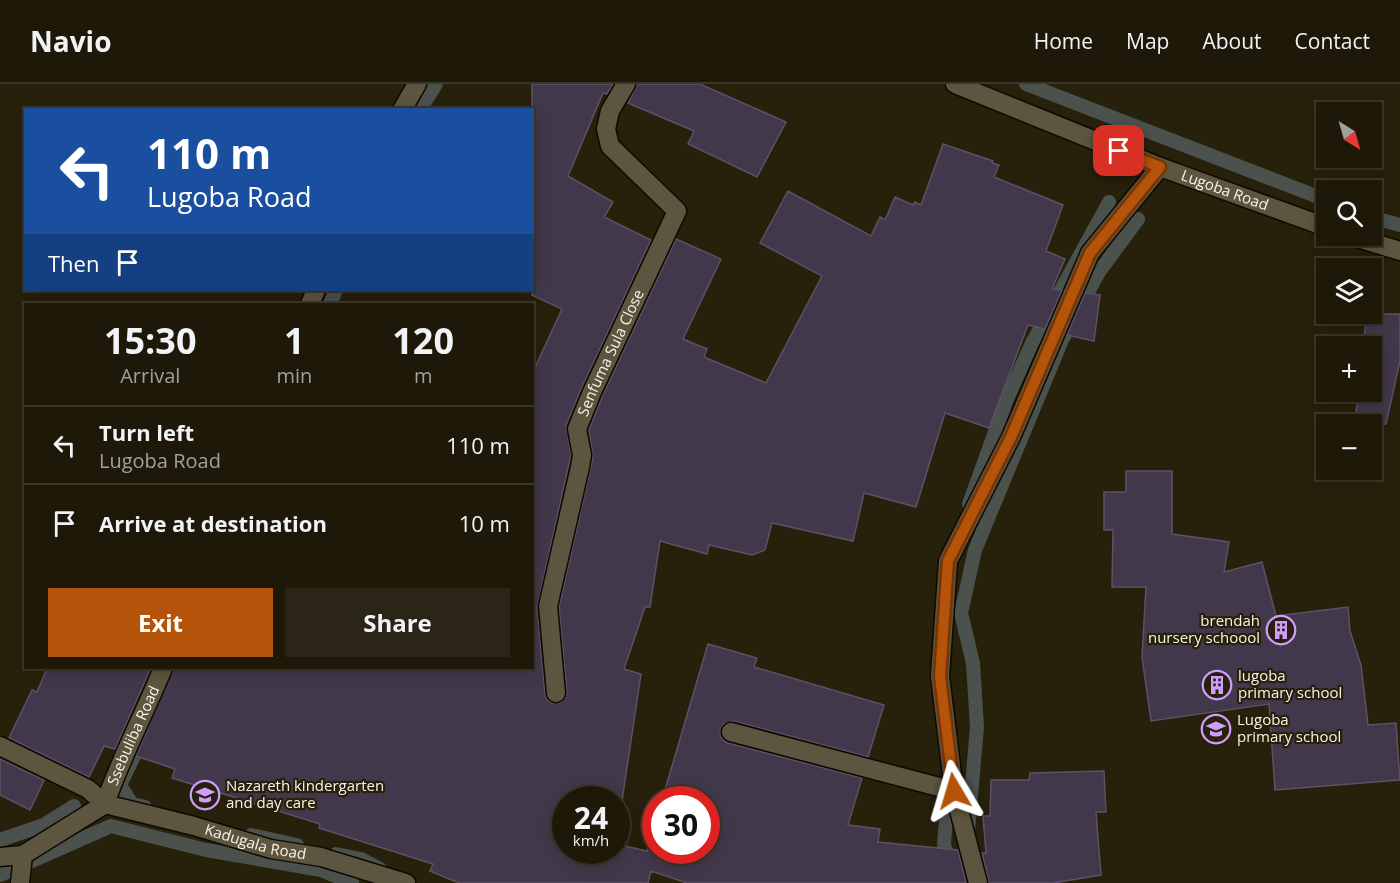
<!DOCTYPE html>
<html lang="en">
<head>
<meta charset="utf-8">
<style>
	:root { --surface:#1d1808; --page:#2a2516; --text:#f1f3f6; --muted:#a0a09c; --line:#3b3729; --accent:#b45309 }
	body { margin:0; font-family:"Open Sans",sans-serif; background:var(--page); color:var(--text); height:100vh; display:flex; flex-direction:column; font-size:22px; white-space:nowrap }
	* { box-sizing:border-box; margin:0 }
	p { font-size:20px; color:var(--muted) }
	.icon { flex:none; width:33px; height:33px; fill:none; stroke:currentColor; stroke-width:2; stroke-linecap:round; stroke-linejoin:round }
	.map { position:relative; flex:1; overflow:hidden }
	.drawer { position:absolute; left:24px; top:219px; width:510px; height:366px; display:flex; flex-direction:column; background:var(--surface); border-radius:0px; box-shadow:0 3px 15px #0003,0 0 0 2px var(--line) }
	.drawer>* { flex:none }
	.banner { position:absolute; left:24px; top:24px; width:510px; height:183px; border-radius:0px; box-shadow:0 3px 15px #0003,0 0 0 2px var(--line); background:#1a4fa0; color:#fff; overflow:hidden }
	.needle { width:39px; rotate:143deg }
	.buttons { position:absolute; left:1316px; top:18px; display:grid; gap:12px }
	.buttons a { display:grid; place-items:center; width:66px; height:66px; border-radius:0px; background:var(--surface); box-shadow:0 3px 15px #0003,0 0 0 2px var(--line); font-size:30px }
	.speed { position:absolute; left:552px; top:702px; display:flex; gap:12px; font-size:30px; font-weight:700; text-align:center }
	.speed>* { display:grid; place-content:center; width:78px; height:78px; border-radius:50%; background:var(--surface); box-shadow:0 3px 15px #0003,0 0 0 2px var(--line); line-height:1 }
	.speed small { font-size:15px; font-weight:400 }
	.speed .limit { border:9px solid #d22; background:#fff; color:#111 }
	.pin { position:absolute; display:grid; place-items:center; width:51px; height:51px; color:#fff; margin:-26px; border-radius:12px; box-shadow:0 3px 9px #0006 }
	.me { position:absolute; width:66px; margin:-33px; rotate:353deg; stroke-linejoin:round; filter:drop-shadow(0 0 4px #0008) }
	.turn { display:flex; align-items:center; gap:21px; height:126px; padding:0 24px; font-size:27px }
	.turn .icon { width:78px; height:78px; stroke-width:2.5 }
	.turn b { display:block; font-size:42px; line-height:51px }
	.then { display:flex; align-items:center; height:57px; padding:0 24px; background:#0003; gap:12px; font-size:22px }
	.eta { display:flex; justify-content:space-evenly; align-items:center; height:102px; text-align:center }
	.eta b { font-size:36px; font-weight:700; line-height:42px }
	.button { display:flex; gap:12px; margin-top:auto; padding:12px 24px }
	.button a { flex:1; height:69px; border-radius:0px; background:var(--accent); color:#fff; font-size:24px; font-weight:700; line-height:69px; text-align:center }
	.button a+a { background:var(--page); color:var(--text) }
	ul { padding:0; list-style:none }
	li { display:flex; align-items:center; gap:18px; height:78px; padding:0 24px; border-top:2px solid var(--line) }
	li div { flex:1 }
	li b { display:block; font-size:22px }
	li em { font-style:normal }
	header { display:flex; align-items:center; gap:36px; box-sizing:border-box; height:84px; padding:0 30px; background:var(--surface); border-bottom:2px solid var(--line) }
	header strong { font-size:28px }
	nav { display:flex; gap:33px; margin-inline-start:auto; font-size:21px }
	.map>svg:first-child { display:block }
	.lines { fill:none; stroke-linecap:round; stroke-linejoin:round }
	.stream { stroke:#4b524e; stroke-width:14 }
	.building { fill:#42384b; stroke:#5c5166; stroke-width:1.5 }
	.street-casing { stroke:#100900; stroke-width:21 }
	.secondary-casing { stroke:#100900; stroke-width:21 }
	.street { stroke:#5d553f; stroke-width:18 }
	.secondary { stroke:#5d553f; stroke-width:18 }
	.route-casing { stroke:#753606; stroke-width:15 }
	.route { stroke:#b45309; stroke-width:10 }
	.labels { text-anchor:middle; stroke-width:4.5; stroke-linejoin:round; paint-order:stroke }
	.street-label { font-size:15px; fill:#f9f4e7; stroke:#27200b }
	.poi-label { font-size:15px; fill:#f9f4e7; stroke:#27200b; text-anchor:start }
</style>
</head>
<body>
<header>
<strong>Navio</strong>
<nav><a>Home</a><a>Map</a><a>About</a><a>Contact</a></nav>
</header>
<div class="map">
<svg width="1400" height="799" viewBox="0 0 1400 799">
	<rect width="100%" height="100%" fill="#27200b"/>
	<g class="lines">
		<path class="stream" d="M 1026,0 L 1326,116
			M 420,26 L 436,0
			M 1371,133 L 1400,141
			M 330,220 L 336,206
			M 969,420 L 1007,315 L 1032,259 L 1109,118
			M 949,699 L 944,760 L 954,799
			M 145,723 L 132,720 L 120,701 L 156,627
			M 968,747 L 977,643 L 973,579 L 961,529 L 975,466 L 1062,256 L 1099,188 L 1138,135
			M 251,751 L 297,761
			M 0,756 L 44,741 L 74,722
			M 336,770 L 361,775 L 380,785
			M 0,791 L 111,742 L 206,766 L 321,786 L 352,799"/>
	</g>
	<path class="building" d="M 532,0 L 613,0 L 607,10 L 603,9 L 568,92 L 613,118 L 604,133 L 651,156 L 582,303 L 566,341 L 571,371 L 537,523 L 545,610 L 547,616 L 552,619 L 562,618 L 567,609 L 559,523 L 593,373 L 589,346 L 602,313 L 676,155 L 721,175 L 683,255 L 707,265 L 704,273 L 766,299 L 822,192 L 760,159 L 788,107 L 871,152 L 880,133 L 885,136 L 895,113 L 913,121 L 915,118 L 921,121 L 943,60 L 993,77 L 992,79 L 999,81 L 994,93 L 1063,121 L 1046,167 L 1065,175 L 1052,205 L 1062,206 L 1045,245 L 1028,241 L 989,344 L 945,329 L 916,423 L 864,409 L 853,457 L 772,439 L 765,466 L 752,471 L 709,461 L 707,470 L 660,457 L 650,523 L 645,523 L 624,585 L 641,590 L 616,757 L 616,716 L 566,716 L 566,766 L 616,766 L 616,760 L 647,767 L 656,737 L 656,766 L 706,766 L 706,716 L 662,716 L 708,560 L 757,574 L 754,583 L 884,621 L 868,673 L 734,637 L 723,640 L 720,650 L 723,656 L 728,659 L 862,694 L 848,741 L 880,745 L 878,758 L 958,766 L 966,799 L 687,799 L 651,787 L 648,799 L 459,799 L 430,787 L 433,780 L 319,744 L 320,740 L 172,694 L 175,685 L 136,672 L 174,584 L 532,584 L 532,290 L 562,225 L 532,211 Z
		M 637,0 L 700,0 L 786,38 L 757,93 L 688,60 L 694,47 L 628,19 Z
		M 1085,209 L 1100,211 L 1094,257 L 1067,251 Z
		M 1367,230 L 1400,230 L 1400,277 L 1386,340 L 1354,340 L 1359,308 L 1371,308 L 1371,262 L 1363,262 Z
		M 1126,387 L 1172,387 L 1172,450 L 1229,458 L 1224,488 L 1262,478 L 1276,532 L 1348,523 L 1350,547 L 1361,581 L 1368,641 L 1396,639 L 1400,696 L 1275,706 L 1269,620 L 1151,637 L 1142,573 L 1146,503 L 1112,503 L 1113,446 L 1104,446 L 1104,408 L 1126,408 Z
		M 47,584 L 151,584 L 115,665 L 104,662 L 89,693 L 9,654 L 32,606 L 37,608 Z
		M 0,675 L 44,696 L 30,726 L 0,711 Z
		M 1104,687 L 1106,728 L 1096,728 L 1101,791 L 1053,799 L 989,799 L 982,769 L 986,769 L 983,732 L 990,732 L 991,696 L 1029,696 L 1030,689 Z"/>
	<g class="lines">
		<g class="street-casing">
			<g id="street">
				<path d="M 402,26 L 417,0"/>
				<path d="M 310,220 L 316,206"/>
				<path id="s1" d="M 556,609 L 548,522 L 580,383 L 582,371 L 577,345 L 592,308 L 677,127 L 610,62 L 606,45 L 610,27 L 626,0"/>
				<path d="M 731,648 L 954,707"/>
				<path id="s2" d="M 0,662 L 88,705 L 105,720 L 194,742 L 271,765 L 321,773 L 406,799"/>
				<path id="s3" d="M 105,720 C 121,673 145,629 163,584"/>
				<path d="M 0,773 L 23,771 L 105,720"/>
				<path d="M 20,799 L 23,771"/>
				<path d="M 978,799 L 954,707 L 940,592 L 948,477 L 1011,353 L 1090,169 L 1160,83"/>
			</g>
		</g>
		<g class="secondary-casing">
			<g id="secondary">
				<path id="s4" d="M 955,0 L 1160,83 L 1326,143"/>
				<path d="M 1351,152 L 1400,167"/>
			</g>
		</g>
		<use href="#street" class="street"/>
		<use href="#secondary" class="secondary"/>
	</g>
	<g class="lines">
		<g class="route-casing">
			<path id="route" d="M 954,707 L 940,592 L 948,477 L 1011,353 L 1090,169 L 1160,83 L 1119,67"/>
		</g>
		<use href="#route" class="route"/>
	</g>
	<defs>
		<g id="building-ring" transform="scale(1.5)"><circle r="9.5" fill="#27200b" stroke="#d09dff" stroke-width="1.5"/><path d="M-4-6H4V6H1V3H-1V6H-4ZM-2.5-4.3h1.7v1.8h-1.7ZM.8-4.3h1.7v1.8H.8ZM-2.5-1h1.7V.8h-1.7ZM.8-1h1.7V.8H.8Z" fill="#d09dff"/></g>
		<g id="school-ring" transform="scale(1.5)"><circle r="9.5" fill="#27200b" stroke="#d09dff" stroke-width="1.5"/><path d="M0-5L7-2L0 1L-7-2ZM-4 1L0 2.5L4 1V4Q0 6-4 4Z" fill="#d09dff"/></g>
	</defs>
	<g fill-rule="evenodd">
		<use href="#building-ring" x="1281" y="546"/>
		<use href="#building-ring" x="1217" y="601"/>
		<use href="#school-ring" x="1216" y="645"/>
		<use href="#school-ring" x="205" y="711"/>
	</g>
	<g class="labels">
		<g class="street-label">
			<text dy="5" stroke="none"><textPath href="#s4" startOffset="290">Lugoba Road</textPath></text>
			<text dy="5" stroke="none"><textPath href="#s1" startOffset="352">Senfuma Sula Close</textPath></text>
			<text dy="5" stroke="none"><textPath href="#s3" startOffset="74">Ssebuliba Road</textPath></text>
			<text dy="5" stroke="none"><textPath href="#s2" startOffset="276">Kadugala Road</textPath></text>
		</g>
		<g class="poi-label">
			<text x="1260" y="542" text-anchor="end">brendah<tspan x="1260" dy="17">nursery schoool</tspan></text>
			<text x="1238" y="597">lugoba<tspan x="1238" dy="17">primary school</tspan></text>
			<text x="1237" y="641">Lugoba<tspan x="1237" dy="17">primary school</tspan></text>
			<text x="226" y="707">Nazareth kindergarten<tspan x="226" dy="17">and day care</tspan></text>
		</g>
	</g>
</svg>
<div class="buttons">
<a><svg class="needle" viewBox="-14 -14 28 28"><path d="M0-13l5 13h-10z" fill="#e53935"/><path d="M0 13l5-13h-10z" fill="#a0a09c"/></svg></a>
<a><svg class="icon" aria-label="search" viewBox="0 0 24 24"><circle cx="10" cy="10" r="6"/><path d="M15 15l6 6"/></svg></a>
<a><svg class="icon" aria-label="layers" viewBox="0 0 24 24"><path d="M12 4l9 5-9 5-9-5zM3 14l9 5 9-5"/></svg></a>
<a>+</a>
<a>−</a>
</div>
<div class="speed"><div>24<small>km/h</small></div><div class="limit">30</div></div>
<div class="pin" style="left:1119px;top:67px;background:#d93025"><svg class="icon" aria-label="arrive" viewBox="0 0 24 24"><path d="M6 21V4h12l-3 4 3 4H6"/></svg></div>
<svg class="me" style="left:954px;top:707px" viewBox="-20 -20 40 40"><path d="M0-17L14 15 0 8-14 15z" fill="#b45309" stroke="#fff" stroke-width="4"/></svg>
<div class="banner">
<div class="turn"><svg class="icon" aria-label="left" viewBox="0 0 24 24"><path d="M17 20v-9H6M10 6l-5 5 5 5"/></svg><div><b>110 m</b>Lugoba Road</div></div>
<div class="then">Then<svg class="icon" aria-label="arrive" viewBox="0 0 24 24"><path d="M6 21V4h12l-3 4 3 4H6"/></svg></div>
</div>
<section class="drawer">
<div class="eta">
<div><b>15:30</b><p>Arrival</p></div>
<div><b>1</b><p>min</p></div>
<div><b>120</b><p>m</p></div>
</div>
<ul>
<li><svg class="icon" aria-label="left" viewBox="0 0 24 24"><path d="M17 20v-9H6M10 6l-5 5 5 5"/></svg><div><b>Turn left</b><p>Lugoba Road</p></div><em>110 m</em></li>
<li><svg class="icon" aria-label="arrive" viewBox="0 0 24 24"><path d="M6 21V4h12l-3 4 3 4H6"/></svg><div><b>Arrive at destination</b></div><em>10 m</em></li>
</ul>
<div class="button"><a>Exit</a><a>Share</a></div>
</section>
</div>
</body>
</html>
